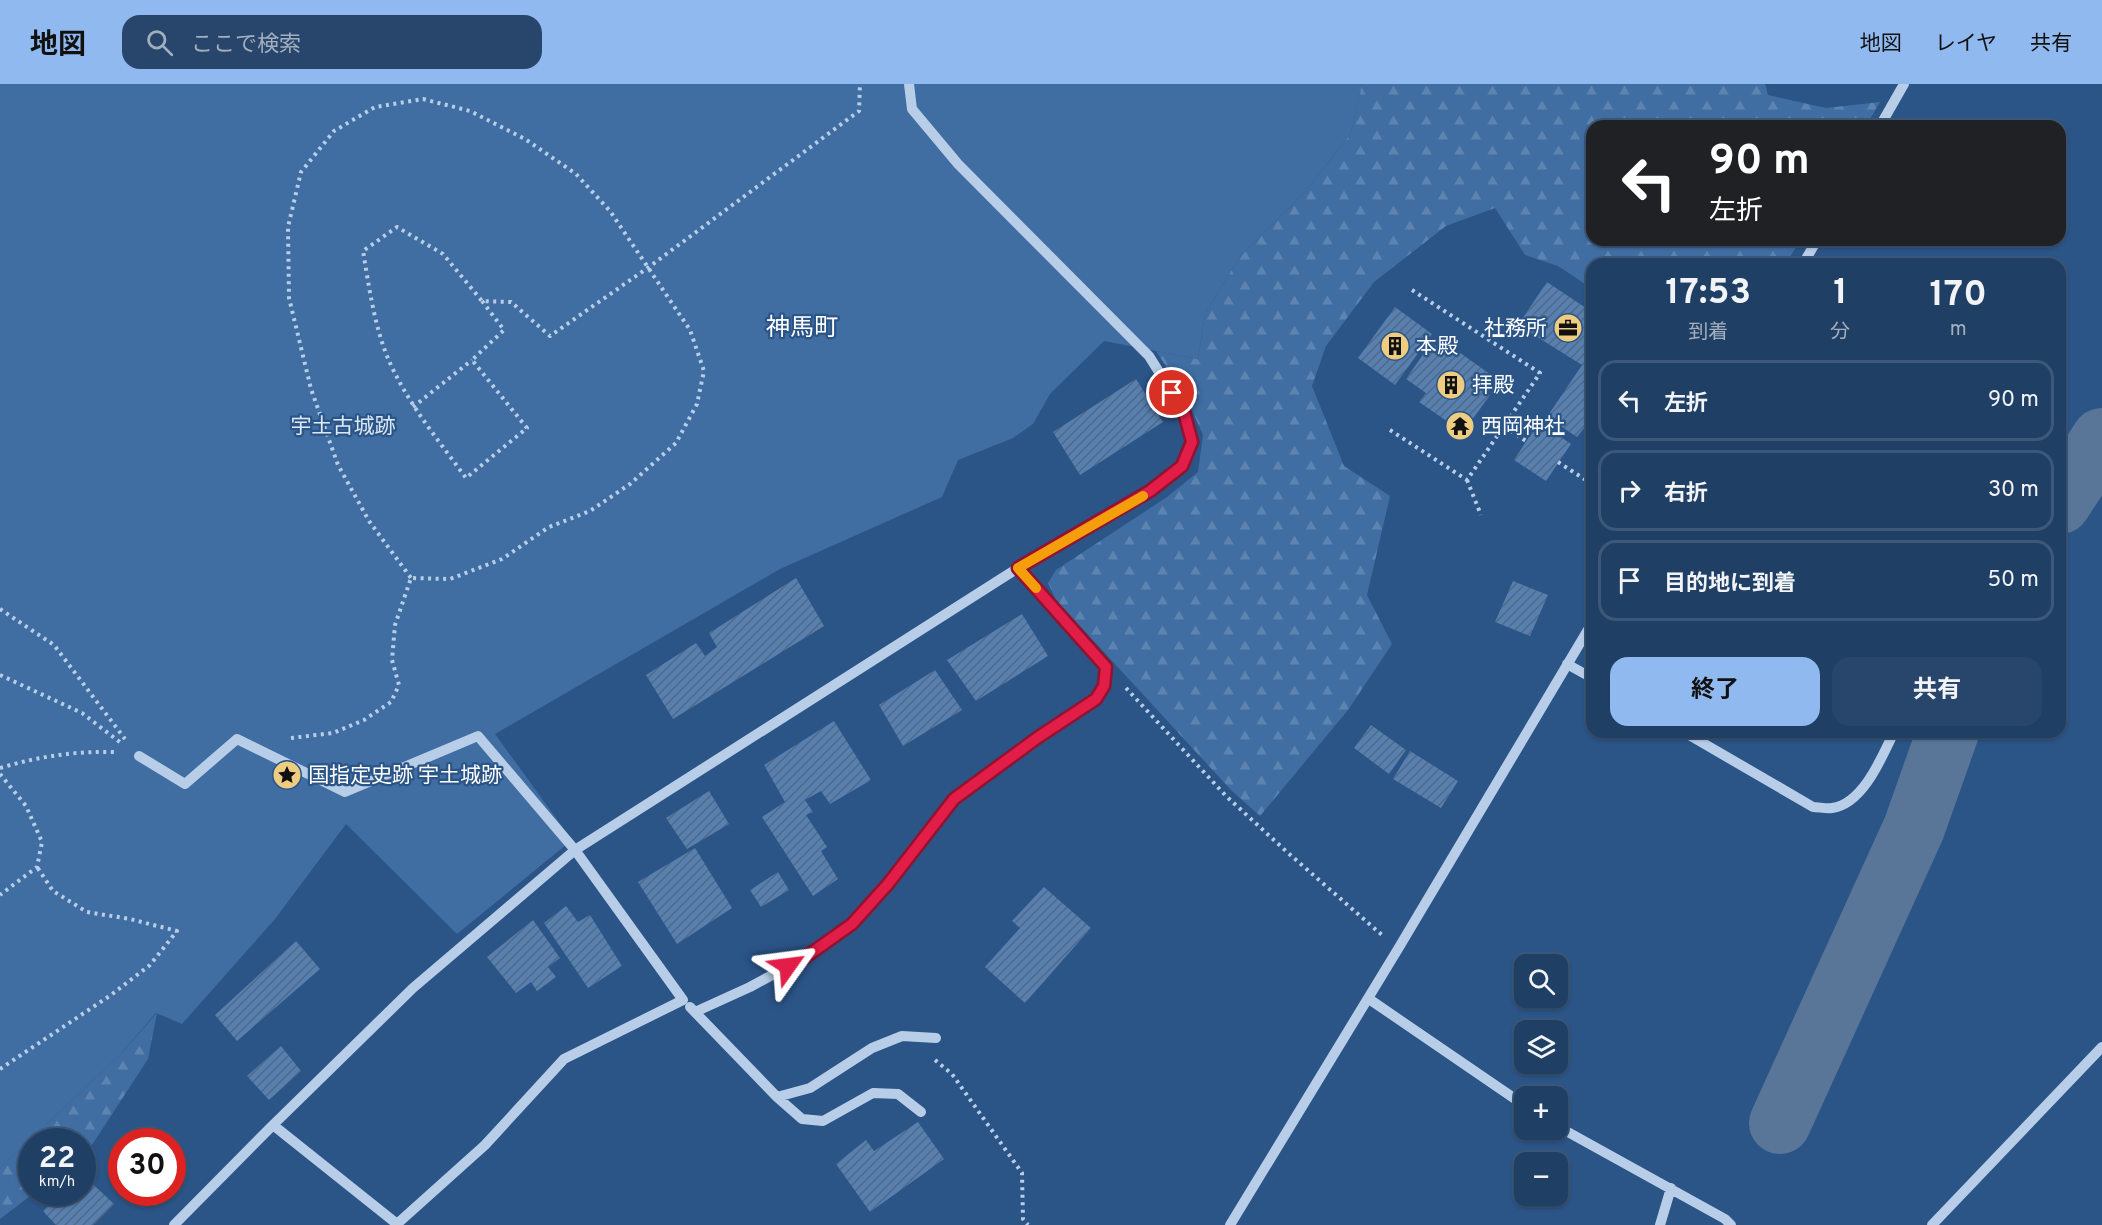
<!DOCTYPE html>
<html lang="ja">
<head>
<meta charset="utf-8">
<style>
	:root { --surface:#203f65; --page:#28466b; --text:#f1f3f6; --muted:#a2afbf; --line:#3d5879; --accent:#90b9f0 }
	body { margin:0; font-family:Overpass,"Noto Sans JP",sans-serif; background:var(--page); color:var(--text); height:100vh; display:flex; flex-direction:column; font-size:22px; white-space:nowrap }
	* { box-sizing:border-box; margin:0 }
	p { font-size:20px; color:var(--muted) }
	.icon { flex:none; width:33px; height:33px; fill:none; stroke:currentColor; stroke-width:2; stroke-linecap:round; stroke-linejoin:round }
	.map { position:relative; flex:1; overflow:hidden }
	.side { position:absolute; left:1586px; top:174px; width:480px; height:480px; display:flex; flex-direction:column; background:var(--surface); border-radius:18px; box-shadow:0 2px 4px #0004,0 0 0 2px var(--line) }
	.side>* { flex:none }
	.hud { position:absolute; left:1586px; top:36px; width:480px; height:126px; border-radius:18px; box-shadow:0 2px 4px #0004,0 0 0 2px var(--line); background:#202124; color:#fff; overflow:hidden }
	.controls { position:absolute; left:1514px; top:870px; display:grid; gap:12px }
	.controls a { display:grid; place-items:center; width:54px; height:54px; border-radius:12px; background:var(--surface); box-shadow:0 2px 4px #0004,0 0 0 2px var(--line); font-size:30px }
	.speed { position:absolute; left:18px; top:1044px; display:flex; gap:12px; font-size:30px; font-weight:700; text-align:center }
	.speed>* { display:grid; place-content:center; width:78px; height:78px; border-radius:50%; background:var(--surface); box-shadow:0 2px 4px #0004,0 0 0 2px var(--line); line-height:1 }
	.speed small { font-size:15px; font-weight:400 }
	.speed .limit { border:9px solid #d22; background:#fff; color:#111 }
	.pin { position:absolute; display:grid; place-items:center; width:51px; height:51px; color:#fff; margin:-26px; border:3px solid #fff; border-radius:50%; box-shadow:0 2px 6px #0007 }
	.me { position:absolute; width:66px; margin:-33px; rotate:59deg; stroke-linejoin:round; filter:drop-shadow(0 0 4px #0008) }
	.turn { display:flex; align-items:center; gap:21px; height:126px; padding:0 24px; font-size:27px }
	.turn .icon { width:78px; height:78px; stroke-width:2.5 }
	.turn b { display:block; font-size:42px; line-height:51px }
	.eta { display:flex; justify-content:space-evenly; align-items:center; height:102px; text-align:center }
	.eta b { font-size:36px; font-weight:700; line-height:42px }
	.primary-button { display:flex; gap:12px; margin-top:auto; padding:12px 24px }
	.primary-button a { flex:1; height:69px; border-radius:18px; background:var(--accent); color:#111; font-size:24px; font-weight:700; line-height:69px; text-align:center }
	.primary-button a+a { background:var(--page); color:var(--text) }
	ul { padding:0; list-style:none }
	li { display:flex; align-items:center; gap:18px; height:81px; margin:0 12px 9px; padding:0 12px; border:3px solid var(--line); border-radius:18px }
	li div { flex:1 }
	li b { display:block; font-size:22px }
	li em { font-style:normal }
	header { display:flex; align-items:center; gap:36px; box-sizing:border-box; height:84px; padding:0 30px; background:var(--accent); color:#111 }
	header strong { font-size:28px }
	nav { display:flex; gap:33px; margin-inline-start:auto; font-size:21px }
	.search { width:420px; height:54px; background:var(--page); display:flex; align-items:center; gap:15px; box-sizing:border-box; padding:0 21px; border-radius:18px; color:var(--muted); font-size:22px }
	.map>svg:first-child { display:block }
	.green { fill:#406ea3 }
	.forest { fill:url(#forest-firs) }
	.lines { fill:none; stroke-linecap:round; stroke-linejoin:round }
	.river { stroke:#597699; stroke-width:62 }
	.building { fill:url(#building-hatch) }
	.path { stroke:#b8cee8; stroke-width:4; stroke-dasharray:3 4.5; stroke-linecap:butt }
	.minor { stroke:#b8cee8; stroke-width:10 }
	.route-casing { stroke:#92132f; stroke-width:15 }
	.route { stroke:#e11d48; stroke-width:10 }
	.slow { stroke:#f59e0b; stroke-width:10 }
	.labels { text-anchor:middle; stroke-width:4.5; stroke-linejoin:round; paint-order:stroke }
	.poi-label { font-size:21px; fill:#fff; stroke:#2b5487; text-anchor:start }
	.park-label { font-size:21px; fill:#dbe8f6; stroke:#2b5487 }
	.quarter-label { font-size:24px; fill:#fff; stroke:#2b5487 }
</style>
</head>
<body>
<header>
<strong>地図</strong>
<div class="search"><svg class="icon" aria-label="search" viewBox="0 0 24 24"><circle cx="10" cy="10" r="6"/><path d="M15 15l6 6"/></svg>ここで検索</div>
<nav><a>地図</a><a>レイヤ</a><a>共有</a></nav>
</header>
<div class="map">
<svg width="2102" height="1141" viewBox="0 0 2102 1141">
	<defs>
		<pattern id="forest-firs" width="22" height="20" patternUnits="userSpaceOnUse" patternTransform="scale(1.5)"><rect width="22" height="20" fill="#406ea3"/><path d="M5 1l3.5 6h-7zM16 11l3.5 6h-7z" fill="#5d84b1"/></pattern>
		<pattern id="building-hatch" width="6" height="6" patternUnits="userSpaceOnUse" patternTransform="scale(1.5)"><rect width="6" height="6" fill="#5780b0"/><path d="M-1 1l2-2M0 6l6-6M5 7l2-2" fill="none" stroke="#526983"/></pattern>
	</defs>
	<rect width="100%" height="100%" fill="#2b5487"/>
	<path class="green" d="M 0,0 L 1362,0 L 1351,49 L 1305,108 L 1239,174 L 1205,230 L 1198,275 L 1104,257 L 1050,310 L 1033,340 L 1013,354 L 958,376 L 942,413 L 780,485 L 495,650 L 572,756 L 457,850 L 346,740 L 275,835 L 182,940 L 156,929 L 119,972 L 0,1084 Z"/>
	<path class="forest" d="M 1362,0 L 1765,0 L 1768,11 L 1826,24 L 1880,18 L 1866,42 L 1592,42 L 1592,156 L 1800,156 L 1786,180 L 1592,180 L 1591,204 L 1558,182 L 1525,171 L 1495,124 L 1446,142 L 1374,198 L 1326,262 L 1312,302 L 1344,382 L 1390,412 L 1367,511 L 1392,560 L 1348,626 L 1260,732 L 1231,706 L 1056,516 L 1048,499 L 1056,486 L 1167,413 L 1198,388 L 1203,351 L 1186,313 L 1156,267 L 1198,275 L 1205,230 L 1239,174 L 1305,108 L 1351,49 Z
		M 157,929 L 148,975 L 90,1064 L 83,1070 L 82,1058 L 32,1058 L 32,1108 L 34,1109 L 0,1135 L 0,1084 L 119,972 Z"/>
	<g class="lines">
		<path class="river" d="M 2060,419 L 2102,355
			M 1780,1039 L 1914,744 L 1948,648"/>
	</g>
	<path class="building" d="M 1547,198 L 1592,228 L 1592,334 L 1577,353 L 1547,333 L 1582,281 L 1518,241 Z
		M 1395,223 L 1432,250 L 1395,301 L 1358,274 Z
		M 1431,259 L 1451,273 L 1456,266 L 1494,293 L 1484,307 L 1490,311 L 1472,336 L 1465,332 L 1457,344 L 1419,318 L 1426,309 L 1406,295 Z
		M 1136,295 L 1163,338 L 1080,391 L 1053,348 Z
		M 1539,338 L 1571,360 L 1546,397 L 1514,376 Z
		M 796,494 L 824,542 L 673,635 L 646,591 L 696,559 L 705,572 L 717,563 L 709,549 Z
		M 1513,497 L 1548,511 L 1530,552 L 1495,538 Z
		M 1022,530 L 1048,572 L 976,617 L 947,576 Z
		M 935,586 L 962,626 L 903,662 L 879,621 Z
		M 834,637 L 871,696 L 830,720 L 821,707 L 805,716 L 813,728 L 806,731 L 827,763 L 821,767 L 838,795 L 813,812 L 762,733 L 785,718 L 764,681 Z
		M 1371,641 L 1406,666 L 1389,690 L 1354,664 Z
		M 1410,667 L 1458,697 L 1441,724 L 1393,695 Z
		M 709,707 L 729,740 L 687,765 L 666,734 Z
		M 695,764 L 732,824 L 677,860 L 638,798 Z
		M 778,788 L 789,806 L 761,823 L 750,806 Z
		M 1044,803 L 1091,844 L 1025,919 L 985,883 L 1020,844 L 1012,837 Z
		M 566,822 L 578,838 L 590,831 L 622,882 L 588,904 L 544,839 Z
		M 533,836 L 560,874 L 548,883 L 556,893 L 537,907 L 531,898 L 516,909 L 487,873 Z
		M 296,857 L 320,885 L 237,957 L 215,931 Z
		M 281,962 L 301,987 L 269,1016 L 247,992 Z
		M 918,1038 L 944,1075 L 870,1128 L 836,1080 L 866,1056 L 874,1067 Z
		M 82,1090 L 114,1120 L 93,1141 L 56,1141 L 43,1127 L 62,1108 L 82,1108 Z"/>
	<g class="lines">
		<path class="path" d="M 1412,206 L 1540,289 L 1504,342
			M 482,217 L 504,246 L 472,276 L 527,344 L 466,394 C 439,357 409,321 390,279 C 375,246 369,203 363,167 L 397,143 L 443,170 L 482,217 L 511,218 L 550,252 L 649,183 L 859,27 L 860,0
			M 413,323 L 472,276
			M 1390,346 L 1467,396 L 1504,342 L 1526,357
			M 1558,378 L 1592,400
			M 1467,396 L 1481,431
			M 0,525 L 54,561 L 125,655
			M 0,591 L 82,629 L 121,659
			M 1126,604 L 1226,712 L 1287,768 L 1382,851
			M 291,654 L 333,649 L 364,636 L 391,618 L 399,601 L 392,576 L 395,541 L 411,494 L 450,495 L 502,475 L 549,443 L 590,427 L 630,400 L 676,359 L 697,320 L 704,287 L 690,246 L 610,127 L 576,90 L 525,55 L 470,27 L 423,15 L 375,23 L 334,47 L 301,88 L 288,143 L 289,214 L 311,305 L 338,381 L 369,437 L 411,494
			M 0,684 C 40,672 76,667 117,668
			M 0,690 L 26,722 L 42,758 L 37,783 L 0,811
			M 935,976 L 952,990 L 1022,1089 L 1023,1135 L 1028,1141
			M 0,985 L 111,911 L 150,881 L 177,847 L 130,835 L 87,828 L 53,807 L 37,783"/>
		<path class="minor" d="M 1880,42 L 1904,0
			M 1803,180 L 1817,156
			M 1567,580 L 1592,594
			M 1684,648 L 1813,723 C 1819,723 1826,725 1832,724 C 1863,720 1882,673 1894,648
			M 139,672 L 185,700 L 237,655 L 345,708 L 478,652 L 575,766 L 683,916 L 564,975 L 485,1061 L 397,1140
			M 1369,915 L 1524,1021
			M 690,923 L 777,1013 L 802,1035 L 823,1037 L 873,1009 L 898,1010 L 921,1028
			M 695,928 L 750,903 L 807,872 L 852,840 L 888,800 L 954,715 L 1037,654 L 1096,615 L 1104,602 L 1106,583 L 1018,484
			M 777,1013 L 810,1004 L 872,964 L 902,952 L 936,954
			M 1557,1042 L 1725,1135 L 1731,1141
			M 174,1141 L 273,1041
			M 396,1141 L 397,1140 L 273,1041 L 413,904 L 575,766 L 1018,484 L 1150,407 L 1182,382 L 1192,358 L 1184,328 L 1149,272 L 958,80 L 912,25 L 909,0
			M 1230,1141 L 1398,865 L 1592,539
			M 1660,1141 L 1671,1104
			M 1932,1141 L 2102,963"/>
	</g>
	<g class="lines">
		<g class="route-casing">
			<path id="route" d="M 788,882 L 807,872 L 852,840 L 888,800 L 954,715 L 1037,654 L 1096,615 L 1104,602 L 1106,583 L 1018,484 L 1150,407 L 1182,382 L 1192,358 L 1184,328 L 1172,309"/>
		</g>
		<use href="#route" class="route"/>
		<path class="slow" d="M 1036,504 L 1018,484 L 1143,412"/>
	</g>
	<defs>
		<g id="office-disc" transform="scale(1.5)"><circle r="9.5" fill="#eecd80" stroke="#2b5487"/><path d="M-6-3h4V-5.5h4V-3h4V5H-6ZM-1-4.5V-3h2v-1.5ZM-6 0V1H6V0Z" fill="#111"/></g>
		<g id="building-disc" transform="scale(1.5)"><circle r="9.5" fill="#eecd80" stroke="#2b5487"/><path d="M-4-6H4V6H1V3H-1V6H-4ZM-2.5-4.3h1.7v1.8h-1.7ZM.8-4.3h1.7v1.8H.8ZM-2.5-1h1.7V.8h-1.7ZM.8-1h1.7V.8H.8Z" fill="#111"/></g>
		<g id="temple-disc" transform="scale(1.5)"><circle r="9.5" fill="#eecd80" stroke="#2b5487"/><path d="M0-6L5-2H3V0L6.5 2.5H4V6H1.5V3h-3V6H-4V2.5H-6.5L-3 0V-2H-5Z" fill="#111"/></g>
		<g id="sight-disc" transform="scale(1.5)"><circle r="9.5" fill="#eecd80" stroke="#2b5487"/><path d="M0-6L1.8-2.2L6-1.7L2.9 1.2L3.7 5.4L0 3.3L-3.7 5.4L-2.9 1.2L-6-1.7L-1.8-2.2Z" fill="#111"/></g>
	</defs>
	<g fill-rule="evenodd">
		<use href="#office-disc" x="1568" y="244"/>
		<use href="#building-disc" x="1395" y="262"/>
		<use href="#building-disc" x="1451" y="301"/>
		<use href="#temple-disc" x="1460" y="342"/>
		<use href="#sight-disc" x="287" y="691"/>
	</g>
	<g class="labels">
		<g class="poi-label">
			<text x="1547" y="251" text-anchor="end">社務所</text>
			<text x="1416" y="269">本殿</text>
			<text x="1472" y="308">拝殿</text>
			<text x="1481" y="349">西岡神社</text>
			<text x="308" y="698">国指定史跡 宇土城跡</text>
		</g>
		<g class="park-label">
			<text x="343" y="349">宇土古城跡</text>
		</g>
		<g class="quarter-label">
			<text x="802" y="251">神馬町</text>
		</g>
	</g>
</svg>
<div class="controls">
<a><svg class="icon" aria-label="search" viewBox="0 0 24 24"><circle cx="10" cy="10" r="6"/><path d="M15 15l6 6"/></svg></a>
<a><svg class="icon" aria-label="layers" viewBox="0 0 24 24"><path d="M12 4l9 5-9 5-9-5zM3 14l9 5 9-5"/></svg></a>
<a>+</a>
<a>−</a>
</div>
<div class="speed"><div>22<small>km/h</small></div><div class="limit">30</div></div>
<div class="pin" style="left:1172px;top:309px;background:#d93025"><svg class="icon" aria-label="arrive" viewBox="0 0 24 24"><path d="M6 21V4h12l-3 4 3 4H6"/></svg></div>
<svg class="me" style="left:788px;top:882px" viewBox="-20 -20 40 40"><path d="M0-17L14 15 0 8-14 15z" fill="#e11d48" stroke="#fff" stroke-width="4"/></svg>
<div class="hud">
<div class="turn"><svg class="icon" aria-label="left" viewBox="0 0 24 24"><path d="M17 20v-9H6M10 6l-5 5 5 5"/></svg><div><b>90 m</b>左折</div></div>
</div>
<section class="side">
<div class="eta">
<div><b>17:53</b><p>到着</p></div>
<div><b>1</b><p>分</p></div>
<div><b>170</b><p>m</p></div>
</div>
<ul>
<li><svg class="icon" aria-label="left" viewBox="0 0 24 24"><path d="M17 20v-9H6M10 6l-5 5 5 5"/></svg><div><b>左折</b></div><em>90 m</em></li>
<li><svg class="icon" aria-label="right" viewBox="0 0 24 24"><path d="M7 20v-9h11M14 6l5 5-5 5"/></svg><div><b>右折</b></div><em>30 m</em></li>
<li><svg class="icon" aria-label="arrive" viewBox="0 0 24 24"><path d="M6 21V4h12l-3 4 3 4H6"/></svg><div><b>目的地に到着</b></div><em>50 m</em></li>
</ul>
<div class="primary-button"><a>終了</a><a>共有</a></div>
</section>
</div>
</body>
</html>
